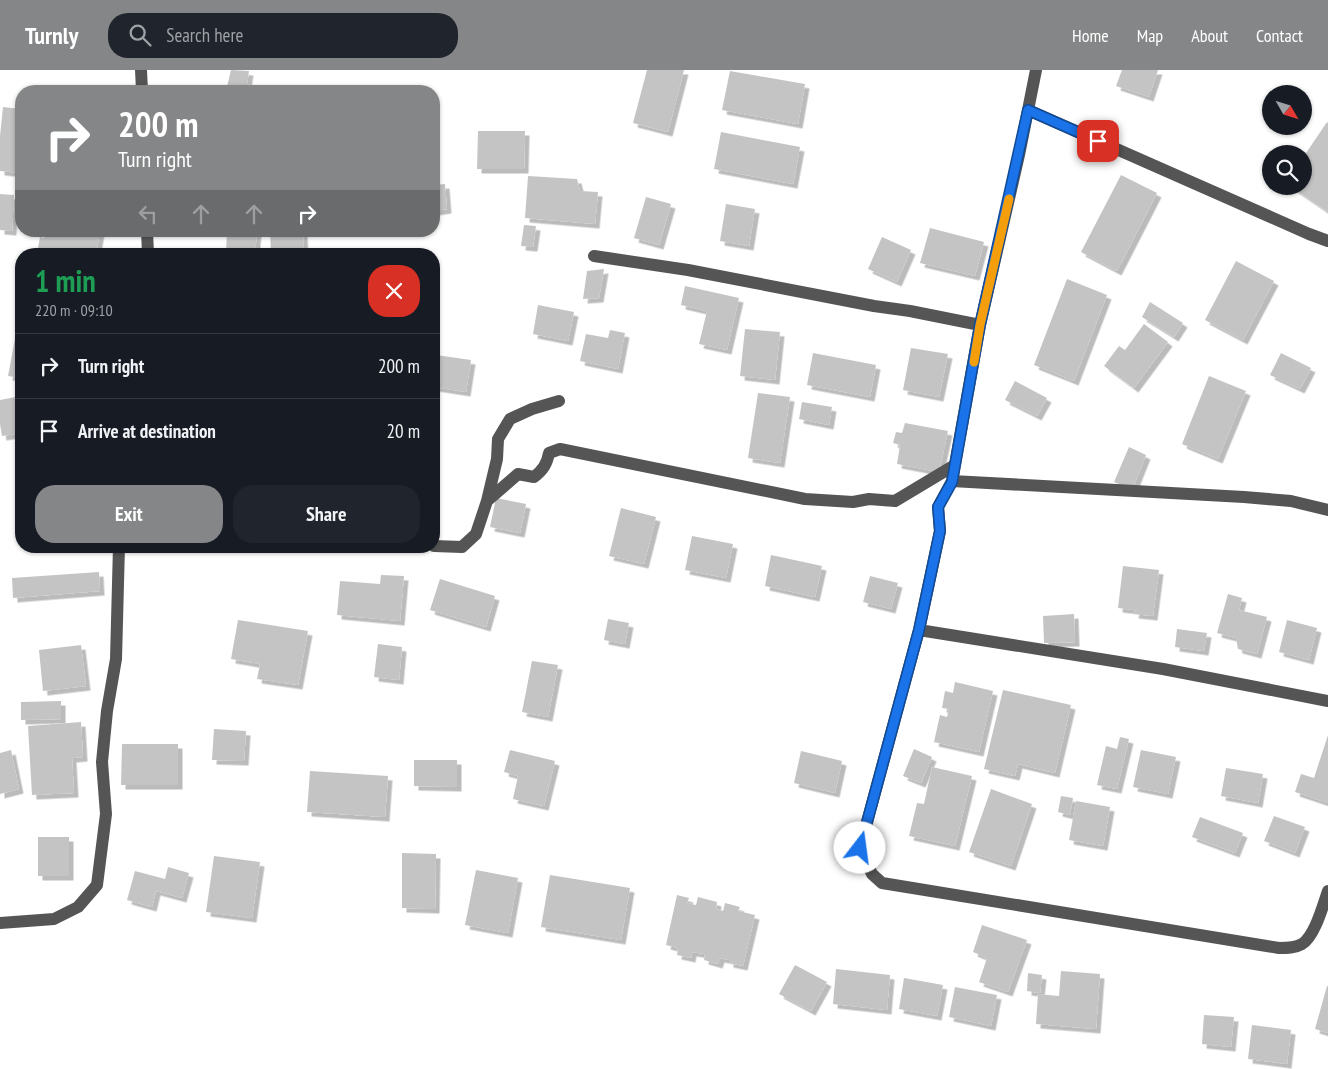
<!DOCTYPE html>
<html lang="en">
<head>
<meta charset="utf-8">
<style>
	:root { --surface:#171b24; --page:#20242c; --text:#f1f3f6; --muted:#9ea1a6; --line:#363941; --accent:#858687 }
	body { margin:0; font-family:"PT Sans Narrow",sans-serif; background:var(--page); color:var(--text); height:100vh; display:flex; flex-direction:column; font-size:19px; white-space:nowrap }
	* { box-sizing:border-box; margin:0 }
	p { font-size:16px; color:var(--muted) }
	.icon { flex:none; width:28px; height:28px; fill:none; stroke:currentColor; stroke-width:2; stroke-linecap:round; stroke-linejoin:round }
	.map { position:relative; flex:1; overflow:hidden }
	.panel { position:absolute; left:15px; top:178px; width:425px; height:305px; display:flex; flex-direction:column; background:var(--surface); border-radius:20px; box-shadow:0 1px 4px #0004 }
	.panel>* { flex:none }
	.guide { position:absolute; left:15px; top:15px; width:425px; height:152px; border-radius:20px; box-shadow:0 1px 4px #0004; background:#858687; color:#fff; overflow:hidden }
	.needle { width:32px; rotate:129deg }
	.fabs { position:absolute; left:1262px; top:15px; display:grid; gap:10px }
	.fabs a { display:grid; place-items:center; width:50px; height:50px; border-radius:50%; background:var(--surface); box-shadow:0 1px 4px #0004; font-size:25px }
	.pin { position:absolute; display:grid; place-items:center; width:42px; height:42px; color:#fff; margin:-21px; border-radius:10px; box-shadow:0 2px 8px #0006 }
	.me { position:absolute; width:55px; margin:-28px; rotate:15deg; stroke-linejoin:round; filter:drop-shadow(0 0 4px #0008) }
	.turn { display:flex; align-items:center; gap:18px; height:105px; padding:0 20px; font-size:22px }
	.turn .icon { width:65px; height:65px; stroke-width:2.5 }
	.turn b { display:block; font-size:35px; line-height:42px }
	.lanes { display:flex; align-items:center; height:48px; padding:0 20px; background:#0003; justify-content:center; gap:25px; direction:ltr }
	.lanes .off { opacity:.35 }
	.round { display:grid; place-items:center; flex:none; width:52px; height:52px; border-radius:20px; background:var(--page) }
	.summary { display:flex; align-items:center; justify-content:space-between; height:85px; padding:0 20px }
	h1 { font-size:30px; font-weight:800; line-height:38px; color:#1e9e55 }
	.button { display:flex; gap:10px; margin-top:auto; padding:10px 20px }
	.button a { flex:1; height:58px; border-radius:20px; background:var(--accent); color:#fff; font-size:20px; font-weight:800; line-height:58px; text-align:center }
	.button a+a { background:var(--page); color:var(--text) }
	ul { padding:0; list-style:none }
	li { display:flex; align-items:center; gap:15px; height:65px; padding:0 20px; border-top:1px solid var(--line) }
	li div { flex:1 }
	li b { display:block; font-size:19px }
	li em { font-style:normal }
	header { display:flex; align-items:center; gap:30px; box-sizing:border-box; height:70px; padding:0 25px; background:var(--accent); color:#fff }
	header strong { font-size:24px }
	nav { display:flex; gap:28px; margin-inline-start:auto; font-size:18px }
	.search { width:350px; height:45px; background:var(--page); display:flex; align-items:center; gap:12px; box-sizing:border-box; padding:0 18px; border-radius:20px; color:var(--muted); font-size:19px }
	.map>svg:first-child { display:block }
	.building { fill:#c4c4c4; filter:url(#shadow) }
	.lines { fill:none; stroke-linecap:round; stroke-linejoin:round }
	.minor { stroke:#555; stroke-width:12 }
	.route-casing { stroke:#114b97; stroke-width:12 }
	.route { stroke:#1a73e8; stroke-width:9 }
	.slow { stroke:#f59e0b; stroke-width:9 }
</style>
</head>
<body>
<header>
<strong>Turnly</strong>
<div class="search"><svg class="icon" aria-label="search" viewBox="0 0 24 24"><circle cx="10" cy="10" r="6"/><path d="M15 15l6 6"/></svg>Search here</div>
<nav><a>Home</a><a>Map</a><a>About</a><a>Contact</a></nav>
</header>
<div class="map">
<svg width="1328" height="999" viewBox="0 0 1328 999">
	<defs>
		<filter id="shadow"><feDropShadow dx="4.5" dy="4.5" stdDeviation="0" flood-color="#0004"/></filter>
	</defs>
	<rect width="100%" height="100%" fill="#fff"/>
	<path class="building" d="M 231,0 L 249,1 L 247,14 L 254,16 L 252,21 L 226,21 Z
		M 647,0 L 684,0 L 668,62 L 633,53 Z
		M 1122,0 L 1158,0 L 1149,27 L 1116,16 Z
		M 730,1 L 805,14 L 798,54 L 722,40 Z
		M 3,37 L 21,39 L 21,103 L 0,101 L 0,66 Z
		M 1327,52 L 1328,53 L 1328,142 L 1290,116 L 1304,116 L 1304,86 Z
		M 478,61 L 525,61 L 524,99 L 477,99 Z
		M 721,62 L 800,77 L 793,114 L 714,99 Z
		M 1121,105 L 1157,123 L 1117,201 L 1081,182 Z
		M 528,106 L 577,109 L 580,121 L 598,122 L 595,154 L 525,148 Z
		M 445,114 L 447,139 L 434,141 L 434,115 Z
		M 0,124 L 14,125 L 12,161 L 0,160 Z
		M 646,127 L 671,134 L 659,175 L 634,168 Z
		M 726,134 L 755,139 L 749,176 L 720,171 Z
		M 524,155 L 536,156 L 533,177 L 521,176 Z
		M 930,158 L 984,172 L 975,206 L 920,193 Z
		M 46,161 L 100,161 L 96,184 L 37,184 L 40,167 L 44,168 Z
		M 227,161 L 257,161 L 255,184 L 226,183 Z
		M 270,161 L 303,161 L 304,184 L 271,184 Z
		M 882,167 L 911,180 L 897,212 L 868,199 Z
		M 1236,191 L 1274,211 L 1243,270 L 1205,250 Z
		M 604,199 L 599,228 L 583,229 L 587,201 Z
		M 1067,209 L 1107,225 L 1074,311 L 1034,295 Z
		M 685,216 L 739,228 L 727,280 L 699,274 L 707,241 L 681,235 Z
		M 1150,232 L 1183,253 L 1174,267 L 1142,247 Z
		M 538,235 L 574,242 L 568,271 L 533,264 Z
		M 1144,254 L 1168,272 L 1134,318 L 1104,296 L 1119,276 L 1125,280 Z
		M 17,258 L 21,259 L 21,308 L 8,306 Z
		M 745,259 L 780,262 L 775,310 L 740,306 Z
		M 610,260 L 625,263 L 618,299 L 580,291 L 586,264 L 608,268 Z
		M 911,278 L 948,284 L 939,327 L 903,320 Z
		M 813,283 L 876,295 L 870,327 L 807,315 Z
		M 1281,283 L 1311,298 L 1300,319 L 1270,305 Z
		M 436,285 L 471,290 L 466,322 L 434,317 L 434,299 Z
		M 1209,306 L 1246,321 L 1218,389 L 1182,374 Z
		M 1015,311 L 1047,328 L 1037,346 L 1005,330 Z
		M 758,323 L 790,327 L 780,393 L 748,388 Z
		M 21,326 L 21,363 L 2,366 L 0,354 L 0,330 Z
		M 802,332 L 832,337 L 829,355 L 799,349 Z
		M 905,353 L 948,361 L 939,402 L 897,394 L 900,375 L 893,373 L 896,362 L 902,363 Z
		M 1129,377 L 1146,385 L 1132,420 L 1114,412 Z
		M 496,428 L 526,434 L 520,463 L 490,457 Z
		M 621,438 L 656,447 L 644,494 L 609,486 Z
		M 692,466 L 733,474 L 726,508 L 685,500 Z
		M 771,485 L 822,496 L 815,527 L 765,516 Z
		M 1123,496 L 1159,500 L 1153,546 L 1134,544 L 1135,540 L 1118,538 Z
		M 99,502 L 100,521 L 13,528 L 12,508 Z
		M 381,505 L 404,506 L 400,551 L 337,545 L 340,511 L 380,514 Z
		M 870,506 L 898,513 L 891,539 L 863,532 Z
		M 440,509 L 495,526 L 486,557 L 430,540 Z
		M 1228,524 L 1242,528 L 1239,540 L 1267,547 L 1257,584 L 1238,579 L 1236,568 L 1217,563 Z
		M 1074,544 L 1075,572 L 1044,573 L 1043,546 Z
		M 608,549 L 629,553 L 625,574 L 604,570 Z
		M 238,550 L 308,561 L 298,615 L 257,609 L 260,594 L 231,589 Z
		M 1287,550 L 1317,558 L 1309,590 L 1279,582 Z
		M 1177,559 L 1207,563 L 1204,581 L 1175,577 Z
		M 378,574 L 402,577 L 399,610 L 374,607 Z
		M 81,575 L 86,616 L 43,621 L 39,580 Z
		M 532,591 L 558,595 L 548,647 L 522,642 Z
		M 955,612 L 993,621 L 979,682 L 934,672 L 940,645 L 947,647 L 949,639 L 942,638 L 945,621 L 953,623 Z
		M 1003,620 L 1071,635 L 1055,703 L 1018,694 L 1015,706 L 984,699 Z
		M 61,631 L 61,649 L 21,650 L 21,632 Z
		M 81,652 L 83,687 L 72,688 L 74,723 L 32,725 L 28,656 Z
		M 214,659 L 246,661 L 244,691 L 212,690 Z
		M 1328,665 L 1328,733 L 1295,722 L 1301,704 L 1314,708 Z
		M 1120,667 L 1129,669 L 1117,719 L 1097,715 L 1106,676 L 1117,679 Z
		M 122,674 L 178,674 L 178,715 L 121,715 Z
		M 914,679 L 932,687 L 921,713 L 903,706 Z
		M 11,680 L 19,719 L 0,724 L 0,683 Z
		M 510,680 L 555,691 L 544,736 L 513,729 L 518,706 L 504,702 Z
		M 1141,680 L 1176,687 L 1168,724 L 1133,717 Z
		M 801,681 L 842,691 L 835,723 L 794,713 Z
		M 414,690 L 457,690 L 457,717 L 414,716 Z
		M 932,697 L 972,706 L 955,776 L 909,766 L 917,733 L 924,734 Z
		M 1226,698 L 1263,704 L 1258,733 L 1221,726 Z
		M 310,701 L 388,706 L 385,747 L 307,742 Z
		M 991,719 L 1032,734 L 1011,796 L 969,782 Z
		M 1061,726 L 1073,728 L 1070,745 L 1058,742 Z
		M 1076,731 L 1110,737 L 1103,776 L 1069,770 Z
		M 1274,746 L 1305,757 L 1295,783 L 1264,771 Z
		M 1200,747 L 1243,763 L 1235,783 L 1192,767 Z
		M 38,767 L 69,767 L 69,806 L 38,806 Z
		M 402,783 L 436,784 L 435,839 L 402,838 Z
		M 214,786 L 260,792 L 252,848 L 206,842 Z
		M 168,797 L 189,803 L 182,828 L 156,821 L 152,837 L 127,830 L 135,801 L 165,809 Z
		M 476,800 L 518,808 L 508,863 L 465,855 Z
		M 550,805 L 630,818 L 621,870 L 541,857 Z
		M 677,825 L 689,828 L 687,833 L 696,835 L 698,827 L 717,832 L 716,839 L 723,841 L 725,833 L 740,837 L 738,841 L 755,845 L 743,896 L 729,893 L 729,890 L 720,888 L 718,894 L 704,890 L 705,884 L 692,882 L 691,888 L 677,885 L 678,878 L 666,875 Z
		M 982,855 L 1027,870 L 1008,922 L 979,912 L 987,888 L 973,882 Z
		M 795,895 L 827,912 L 811,941 L 779,924 Z
		M 836,899 L 890,905 L 887,940 L 833,934 Z
		M 1061,901 L 1100,904 L 1096,959 L 1036,954 L 1038,924 L 1059,926 Z
		M 1028,903 L 1042,905 L 1040,923 L 1027,921 Z
		M 904,908 L 943,915 L 937,946 L 899,939 Z
		M 1327,916 L 1328,916 L 1328,963 L 1315,959 Z
		M 955,917 L 997,925 L 991,956 L 949,947 Z
		M 1204,945 L 1234,947 L 1231,977 L 1202,974 Z
		M 1252,955 L 1291,960 L 1287,994 L 1248,989 Z"/>
	<g class="lines">
		<path class="minor" d="M 141,0 L 142,21
			M 1036,0 L 1019,85 L 980,255 L 952,411 L 938,437 L 940,461 L 919,560 L 860,778 L 872,804 L 882,813 L 1279,878 C 1287,878 1295,878 1302,874 C 1315,866 1323,835 1328,821
			M 1028,40 L 1309,164 L 1328,171
			M 147,161 L 148,184
			M 594,186 L 688,200 L 874,236 L 910,241 L 980,255
			M 952,411 L 1244,427 L 1291,431 L 1328,440
			M 487,431 L 518,404 L 534,407 C 543,400 547,394 549,383 L 560,379 L 805,429 L 853,432 L 869,429 L 895,431 L 955,395
			M 434,476 L 462,477 L 476,464 L 487,431 L 497,389 L 498,369 L 510,349 L 532,339 L 559,331
			M 919,560 L 1163,599 L 1328,631
			M 0,853 L 54,849 L 78,837 L 97,815 L 106,744 L 102,692 L 107,641 L 116,589 L 119,476"/>
	</g>
	<g class="lines">
		<g class="route-casing">
			<path id="route" d="M 860,778 L 919,560 L 940,461 L 938,437 L 952,412 L 980,255 L 1028,40 L 1098,71"/>
		</g>
		<use href="#route" class="route"/>
		<path class="slow" d="M 974,292 L 980,255 L 1009,129"/>
	</g>
</svg>
<div class="fabs">
<a><svg class="needle" viewBox="-14 -14 28 28"><path d="M0-13l5 13h-10z" fill="#e53935"/><path d="M0 13l5-13h-10z" fill="#9ea1a6"/></svg></a>
<a><svg class="icon" aria-label="search" viewBox="0 0 24 24"><circle cx="10" cy="10" r="6"/><path d="M15 15l6 6"/></svg></a>
</div>
<div class="pin" style="left:1098px;top:71px;background:#d93025"><svg class="icon" aria-label="arrive" viewBox="0 0 24 24"><path d="M6 21V4h12l-3 4 3 4H6"/></svg></div>
<svg class="me" style="left:860px;top:778px" viewBox="-20 -20 40 40"><circle r="19" fill="#fff"/><path d="M0-13L10 11 0 6-10 11z" fill="#1a73e8"/></svg>
<div class="guide">
<div class="turn"><svg class="icon" aria-label="right" viewBox="0 0 24 24"><path d="M7 20v-9h11M14 6l5 5-5 5"/></svg><div><b>200 m</b>Turn right</div></div>
<div class="lanes"><svg class="icon off" aria-label="left" viewBox="0 0 24 24"><path d="M17 20v-9H6M10 6l-5 5 5 5"/></svg><svg class="icon off" aria-label="ahead" viewBox="0 0 24 24"><path d="M12 20V5M6 11l6-6 6 6"/></svg><svg class="icon off" aria-label="ahead" viewBox="0 0 24 24"><path d="M12 20V5M6 11l6-6 6 6"/></svg><svg class="icon" aria-label="right" viewBox="0 0 24 24"><path d="M7 20v-9h11M14 6l5 5-5 5"/></svg></div>
</div>
<section class="panel">
<div class="summary"><div><h1>1 min</h1><p>220 m · 09:10</p></div><a class="round" style="background:#d93025;color:#fff"><svg class="icon" aria-label="close" viewBox="0 0 24 24"><path d="M6 6l12 12M18 6L6 18"/></svg></a></div>
<ul>
<li><svg class="icon" aria-label="right" viewBox="0 0 24 24"><path d="M7 20v-9h11M14 6l5 5-5 5"/></svg><div><b>Turn right</b></div><em>200 m</em></li>
<li><svg class="icon" aria-label="arrive" viewBox="0 0 24 24"><path d="M6 21V4h12l-3 4 3 4H6"/></svg><div><b>Arrive at destination</b></div><em>20 m</em></li>
</ul>
<div class="button"><a>Exit</a><a>Share</a></div>
</section>
</div>
</body>
</html>
